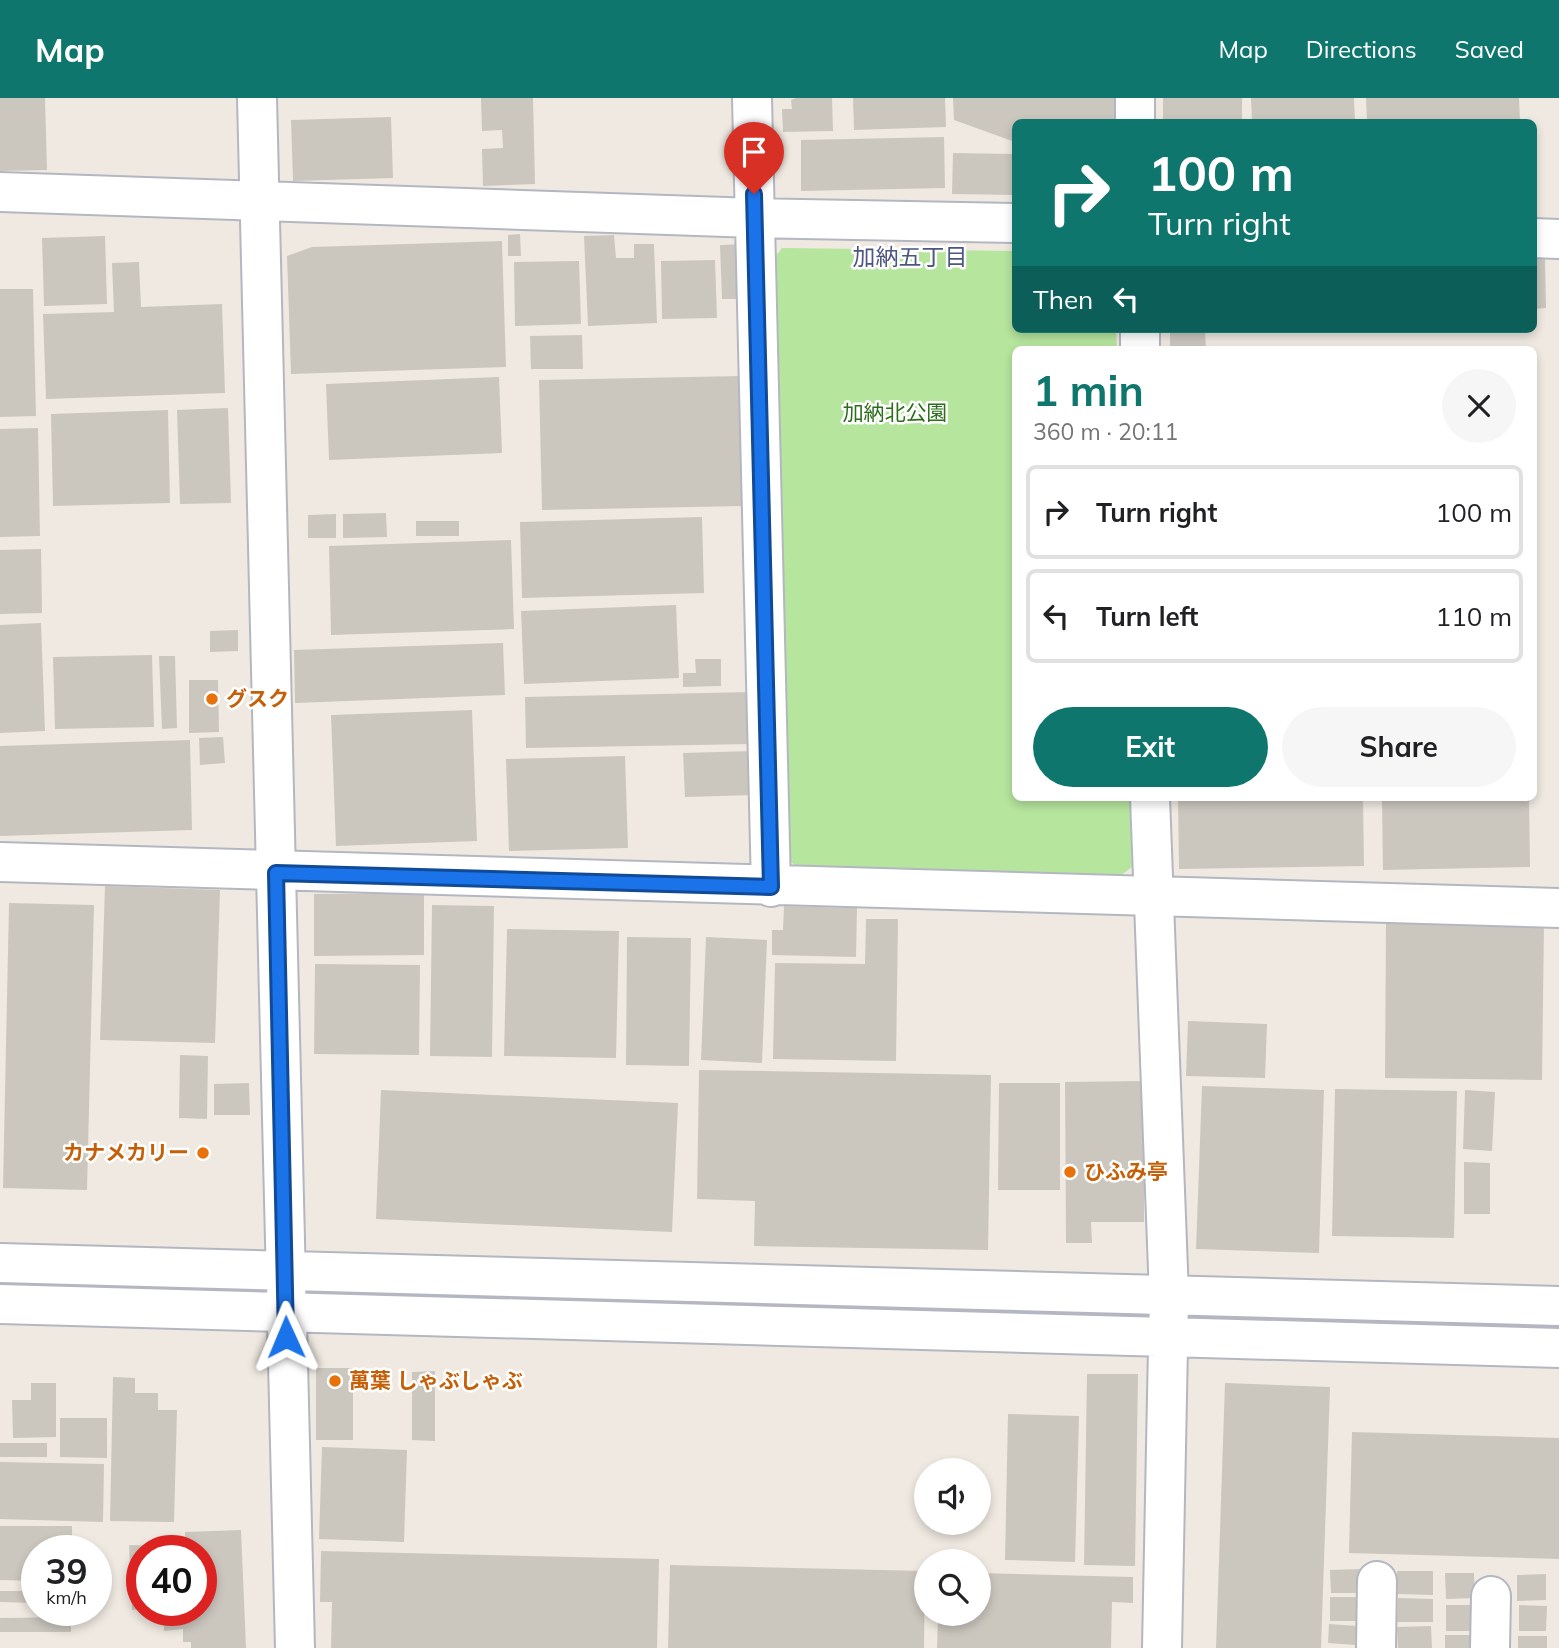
<!DOCTYPE html>
<html lang="en">
<head>
<meta charset="utf-8">
<style>
	:root { --surface:#fff; --page:#f6f6f6; --text:#202124; --muted:#757577; --line:#e0e0e0; --accent:#0f766e }
	body { margin:0; font-family:Mulish,"Noto Sans JP",sans-serif; background:var(--page); color:var(--text); height:100vh; display:flex; flex-direction:column; font-size:26px; white-space:nowrap }
	* { box-sizing:border-box; margin:0 }
	p { font-size:23px; color:var(--muted) }
	.icon { flex:none; width:38px; height:38px; fill:none; stroke:currentColor; stroke-width:2; stroke-linecap:round; stroke-linejoin:round }
	.map { position:relative; flex:1; overflow:hidden }
	.side { position:absolute; left:1012px; top:248px; width:525px; height:455px; display:flex; flex-direction:column; background:var(--surface); border-radius:10px; box-shadow:0 4px 10px #0003 }
	.side>* { flex:none }
	.guide { position:absolute; left:1012px; top:21px; width:525px; height:214px; border-radius:10px; box-shadow:0 4px 10px #0003; background:#0f766e; color:#fff; overflow:hidden }
	.controls { position:absolute; left:914px; top:1360px; display:grid; gap:14px }
	.controls a { display:grid; place-items:center; width:77px; height:77px; border-radius:50%; background:var(--surface); box-shadow:0 4px 10px #0003; font-size:35px }
	.speed { position:absolute; left:21px; top:1437px; display:flex; gap:14px; font-size:35px; font-weight:700; text-align:center }
	.speed>* { display:grid; place-content:center; width:91px; height:91px; border-radius:50%; background:var(--surface); box-shadow:0 4px 10px #0003; line-height:1 }
	.speed small { font-size:18px; font-weight:400 }
	.speed .limit { border:10px solid #d22; background:#fff; color:#111 }
	.pin { position:absolute; display:grid; place-items:center; width:60px; height:60px; color:#fff; margin:-72px -30px; border-radius:50% 50% 50% 0; rotate:-45deg; box-shadow:0 0 7px #0007 }
	.pin .icon { rotate:45deg }
	.me { position:absolute; width:77px; margin:-38px; rotate:359deg; stroke-linejoin:round; filter:drop-shadow(0 0 5px #0008) }
	.turn { display:flex; align-items:center; gap:24px; height:147px; padding:0 21px; font-size:32px }
	.turn .icon { width:91px; height:91px; stroke-width:2.5 }
	.turn b { display:block; font-size:49px; line-height:60px }
	.then { display:flex; align-items:center; height:66px; padding:0 21px; background:#0003; gap:14px; font-size:26px }
	.round { display:grid; place-items:center; flex:none; width:74px; height:74px; border-radius:37px; background:var(--page) }
	.summary { display:flex; align-items:center; justify-content:space-between; height:119px; padding:0 21px }
	h1 { font-size:42px; font-weight:700; line-height:52px; color:var(--accent) }
	.cta { display:flex; gap:14px; margin-top:auto; padding:14px 21px }
	.cta a { flex:1; height:80px; border-radius:42px; background:var(--accent); color:#fff; font-size:28px; font-weight:700; line-height:80px; text-align:center }
	.cta a+a { background:var(--page); color:var(--text) }
	ul { padding:0; list-style:none }
	li { display:flex; align-items:center; gap:21px; height:94px; margin:0 14px 10px; padding:0 7px; border:4px solid var(--line); border-radius:10px }
	li div { flex:1 }
	li b { display:block; font-size:26px }
	li em { font-style:normal }
	header { display:flex; align-items:center; gap:42px; box-sizing:border-box; height:98px; padding:0 35px; background:var(--accent); color:#fff }
	header strong { font-size:33px }
	nav { display:flex; gap:38px; margin-inline-start:auto; font-size:24px }
	.map>svg:first-child { display:block }
	.green { fill:#b6e59e }
	.building { fill:#cbc7bf }
	.lines { fill:none; stroke-linecap:round; stroke-linejoin:round }
	.minor-casing { stroke:#b4b7c1; stroke-width:42 }
	.minor { stroke:#fff; stroke-width:38 }
	.route-casing { stroke:#114b97; stroke-width:18 }
	.route { stroke:#1a73e8; stroke-width:12 }
	.food-dot { fill:#e8710a; stroke:#fff; stroke-width:2.5 }
	.labels { text-anchor:middle; stroke-width:5; stroke-linejoin:round; paint-order:stroke }
	.park-label { font-size:21px; fill:#2c6e1b; stroke:#fff }
	.food-label { font-size:21px; font-weight:bold; fill:#c56008; stroke:#fff; text-anchor:start }
	.neighbourhood-label { font-size:23px; fill:#4d5680; stroke:#fff }
</style>
</head>
<body>
<header>
<strong>Map</strong>
<nav><a>Map</a><a>Directions</a><a>Saved</a></nav>
</header>
<div class="map">
<svg width="1559" height="1550" viewBox="0 0 1559 1550">
	<rect width="100%" height="100%" fill="#efe9e1"/>
	<path class="green" d="M 782,150 L 1015,153 L 1015,231 L 1116,231 L 1117,252 L 1015,252 L 1015,700 L 1130,700 L 1132,769 L 1116,781 L 801,773 L 785,758 L 771,164 Z"/>
	<path class="building" d="M 0,0 L 45,0 L 47,72 L 0,73 Z
		M 481,0 L 533,0 L 535,86 L 483,88 L 482,51 L 503,50 L 502,32 L 482,33 Z
		M 796,0 L 832,0 L 833,33 L 783,34 L 782,11 L 792,11 L 791,2 Z
		M 853,0 L 945,0 L 946,29 L 854,32 Z
		M 953,0 L 1114,0 L 1115,24 L 1015,24 L 1015,44 L 954,22 Z
		M 1163,0 L 1242,0 L 1242,24 L 1163,24 Z
		M 1251,0 L 1354,0 L 1355,24 L 1252,24 Z
		M 1366,0 L 1519,0 L 1520,24 L 1367,24 Z
		M 391,19 L 393,80 L 293,83 L 291,22 Z
		M 944,39 L 945,90 L 801,93 L 801,42 Z
		M 953,55 L 1015,56 L 1015,97 L 952,96 Z
		M 520,136 L 521,158 L 508,158 L 508,137 Z
		M 614,137 L 616,160 L 634,160 L 634,146 L 654,146 L 657,225 L 588,228 L 584,138 Z
		M 105,138 L 107,206 L 44,208 L 42,140 Z
		M 502,143 L 506,269 L 291,276 L 287,158 L 312,149 Z
		M 745,146 L 746,201 L 722,201 L 720,147 Z
		M 1533,159 L 1545,159 L 1546,210 L 1533,211 Z
		M 715,162 L 717,220 L 662,221 L 661,163 Z
		M 579,163 L 581,226 L 515,228 L 514,164 Z
		M 139,164 L 141,209 L 222,206 L 225,295 L 46,301 L 43,216 L 114,214 L 112,165 Z
		M 0,191 L 33,191 L 36,318 L 0,319 Z
		M 1170,233 L 1205,233 L 1206,252 L 1170,252 Z
		M 582,237 L 583,271 L 531,271 L 530,238 Z
		M 740,278 L 743,408 L 542,412 L 539,282 Z
		M 499,279 L 502,355 L 329,362 L 326,286 Z
		M 228,310 L 231,405 L 180,406 L 177,312 Z
		M 168,312 L 170,405 L 53,408 L 51,316 Z
		M 38,330 L 40,438 L 0,439 L 0,331 Z
		M 386,415 L 387,439 L 343,440 L 343,416 Z
		M 336,416 L 336,440 L 308,440 L 308,417 Z
		M 702,419 L 704,495 L 522,500 L 520,424 Z
		M 416,423 L 459,423 L 459,438 L 416,438 Z
		M 511,442 L 514,531 L 331,537 L 329,448 Z
		M 41,451 L 42,515 L 0,516 L 0,452 Z
		M 676,507 L 679,580 L 524,586 L 521,513 Z
		M 41,525 L 45,633 L 0,635 L 0,527 Z
		M 238,532 L 238,553 L 210,554 L 210,533 Z
		M 503,545 L 505,597 L 295,605 L 294,552 Z
		M 152,557 L 154,629 L 55,631 L 53,559 Z
		M 159,558 L 175,558 L 177,630 L 162,631 Z
		M 695,561 L 721,561 L 721,588 L 683,589 L 683,575 L 696,575 Z
		M 189,582 L 218,582 L 219,634 L 189,635 Z
		M 751,594 L 752,646 L 526,650 L 525,599 Z
		M 472,612 L 477,743 L 336,748 L 331,617 Z
		M 223,639 L 225,665 L 200,667 L 199,640 Z
		M 190,642 L 192,732 L 0,738 L 0,648 Z
		M 753,653 L 754,697 L 685,699 L 683,655 Z
		M 625,658 L 628,750 L 509,753 L 506,661 Z
		M 1178,700 L 1363,700 L 1364,768 L 1179,771 Z
		M 1382,700 L 1529,700 L 1530,769 L 1383,772 Z
		M 105,788 L 220,792 L 215,945 L 100,942 Z
		M 424,795 L 424,857 L 314,858 L 314,796 Z
		M 9,805 L 94,807 L 87,1092 L 3,1090 Z
		M 432,807 L 494,808 L 492,959 L 430,958 Z
		M 784,808 L 857,810 L 856,859 L 772,857 L 772,832 L 783,832 Z
		M 866,821 L 898,821 L 896,963 L 773,961 L 775,865 L 865,866 Z
		M 1386,824 L 1544,825 L 1542,982 L 1385,980 Z
		M 507,831 L 619,833 L 616,960 L 504,958 Z
		M 627,839 L 691,840 L 689,968 L 626,967 Z
		M 706,839 L 767,842 L 762,965 L 701,962 Z
		M 315,866 L 420,867 L 419,957 L 314,956 Z
		M 1188,923 L 1267,926 L 1265,980 L 1186,978 Z
		M 180,957 L 208,958 L 207,1021 L 179,1020 Z
		M 699,972 L 991,977 L 988,1152 L 754,1148 L 755,1103 L 697,1101 Z
		M 1144,983 L 1144,1124 L 1091,1124 L 1092,1145 L 1066,1145 L 1065,984 Z
		M 249,985 L 250,1017 L 214,1017 L 214,986 Z
		M 999,985 L 1060,985 L 1060,1092 L 998,1092 Z
		M 1202,988 L 1324,992 L 1319,1155 L 1196,1151 Z
		M 1335,991 L 1457,993 L 1454,1140 L 1332,1138 Z
		M 381,992 L 678,1005 L 672,1134 L 376,1121 Z
		M 1465,992 L 1495,994 L 1492,1053 L 1463,1051 Z
		M 1464,1064 L 1490,1065 L 1490,1116 L 1464,1116 Z
		M 316,1270 L 353,1270 L 353,1342 L 316,1342 Z
		M 435,1273 L 435,1343 L 412,1342 L 412,1274 Z
		M 1087,1276 L 1138,1276 L 1135,1468 L 1084,1467 Z
		M 113,1279 L 135,1280 L 135,1295 L 158,1295 L 158,1312 L 177,1312 L 174,1424 L 110,1423 Z
		M 31,1285 L 56,1285 L 56,1339 L 13,1340 L 12,1302 L 31,1302 Z
		M 1225,1285 L 1330,1289 L 1321,1550 L 1216,1550 Z
		M 1008,1316 L 1079,1318 L 1075,1464 L 1005,1462 Z
		M 60,1320 L 107,1320 L 107,1360 L 60,1359 Z
		M 1352,1334 L 1559,1340 L 1559,1461 L 1349,1455 Z
		M 0,1345 L 47,1345 L 47,1359 L 0,1359 Z
		M 322,1349 L 407,1352 L 404,1444 L 319,1441 Z
		M 0,1364 L 104,1366 L 103,1424 L 0,1421 Z
		M 0,1428 L 72,1428 L 72,1452 L 37,1452 L 37,1483 L 0,1482 Z
		M 241,1432 L 246,1550 L 191,1550 L 191,1544 L 183,1544 L 183,1531 L 164,1533 L 164,1512 L 201,1512 L 201,1452 L 142,1452 L 142,1511 L 132,1512 L 129,1447 L 186,1449 L 185,1434 Z
		M 321,1453 L 659,1461 L 657,1550 L 331,1550 L 332,1504 L 320,1504 Z
		M 670,1467 L 925,1473 L 924,1550 L 668,1550 Z
		M 1360,1471 L 1360,1495 L 1331,1495 L 1330,1472 Z
		M 1397,1473 L 1433,1473 L 1433,1497 L 1397,1496 Z
		M 978,1475 L 1133,1479 L 1133,1505 L 1112,1504 L 1111,1550 L 937,1550 L 938,1516 L 978,1516 Z
		M 1445,1475 L 1474,1475 L 1475,1500 L 1446,1501 Z
		M 1546,1476 L 1546,1502 L 1517,1503 L 1517,1477 Z
		M 0,1493 L 37,1493 L 37,1505 L 0,1504 Z
		M 1330,1499 L 1359,1499 L 1358,1523 L 1330,1523 Z
		M 1398,1500 L 1433,1501 L 1433,1524 L 1397,1524 Z
		M 1446,1507 L 1473,1507 L 1473,1533 L 1446,1533 Z
		M 1519,1507 L 1547,1508 L 1546,1533 L 1519,1533 Z
		M 71,1519 L 71,1534 L 0,1534 L 0,1520 Z
		M 1329,1526 L 1357,1528 L 1355,1547 L 1328,1545 Z
		M 1431,1528 L 1432,1550 L 1398,1550 L 1397,1529 Z
		M 1445,1537 L 1471,1537 L 1471,1550 L 1445,1550 Z
		M 1518,1538 L 1547,1538 L 1547,1550 L 1518,1550 Z"/>
	<g class="lines">
		<g class="minor-casing">
			<path id="minor" d="M 257,0 L 295,1550
				M 752,0 L 771,789
				M 1135,0 L 1135,24
				M 0,94 L 755,120 L 1015,125
				M 1533,140 L 1559,141
				M 1140,231 L 1140,252
				M 1150,700 L 1169,1198 L 1162,1550
				M 0,764 L 1559,810
				M 0,1165 L 1559,1208
				M 0,1206 L 1559,1250
				M 1376,1550 L 1377,1483
				M 1490,1550 L 1491,1498"/>
		</g>
		<use href="#minor" class="minor"/>
	</g>
	<g class="lines">
		<g class="route-casing">
			<path id="route" d="M 286,1239 L 276,775 L 771,789 L 754,96"/>
		</g>
		<use href="#route" class="route"/>
	</g>
	<g class="food-dot">
		<circle cx="212" cy="601" r="7"/>
		<circle cx="203" cy="1055" r="7"/>
		<circle cx="1070" cy="1074" r="7"/>
		<circle cx="335" cy="1283" r="7"/>
	</g>
	<g class="labels">
		<g class="park-label">
			<text x="895" y="322">加納北公園</text>
		</g>
		<g class="food-label">
			<text x="226" y="608">グスク</text>
			<text x="189" y="1062" text-anchor="end">カナメカリー</text>
			<text x="1084" y="1081">ひふみ亭</text>
			<text x="349" y="1290">萬葉 しゃぶしゃぶ</text>
		</g>
		<g class="neighbourhood-label">
			<text x="910" y="167">加納五丁目</text>
		</g>
	</g>
</svg>
<div class="controls">
<a><svg class="icon" aria-label="sound" viewBox="0 0 24 24"><path d="M4 9h4l5-4v14l-5-4H4zM17 9q2 3 0 6"/></svg></a>
<a><svg class="icon" aria-label="search" viewBox="0 0 24 24"><circle cx="10" cy="10" r="6"/><path d="M15 15l6 6"/></svg></a>
</div>
<div class="speed"><div>39<small>km/h</small></div><div class="limit">40</div></div>
<div class="pin" style="left:754px;top:96px;background:#d93025"><svg class="icon" aria-label="arrive" viewBox="0 0 24 24"><path d="M6 21V4h12l-3 4 3 4H6"/></svg></div>
<svg class="me" style="left:286px;top:1239px" viewBox="-20 -20 40 40"><path d="M0-17L14 15 0 8-14 15z" fill="#1a73e8" stroke="#fff" stroke-width="4"/></svg>
<div class="guide">
<div class="turn"><svg class="icon" aria-label="right" viewBox="0 0 24 24"><path d="M7 20v-9h11M14 6l5 5-5 5"/></svg><div><b>100 m</b>Turn right</div></div>
<div class="then">Then<svg class="icon" aria-label="left" viewBox="0 0 24 24"><path d="M17 20v-9H6M10 6l-5 5 5 5"/></svg></div>
</div>
<section class="side">
<div class="summary"><div><h1>1 min</h1><p>360 m · 20:11</p></div><a class="round"><svg class="icon" aria-label="close" viewBox="0 0 24 24"><path d="M6 6l12 12M18 6L6 18"/></svg></a></div>
<ul>
<li><svg class="icon" aria-label="right" viewBox="0 0 24 24"><path d="M7 20v-9h11M14 6l5 5-5 5"/></svg><div><b>Turn right</b></div><em>100 m</em></li>
<li><svg class="icon" aria-label="left" viewBox="0 0 24 24"><path d="M17 20v-9H6M10 6l-5 5 5 5"/></svg><div><b>Turn left</b></div><em>110 m</em></li>
</ul>
<div class="cta"><a>Exit</a><a>Share</a></div>
</section>
</div>
</body>
</html>
